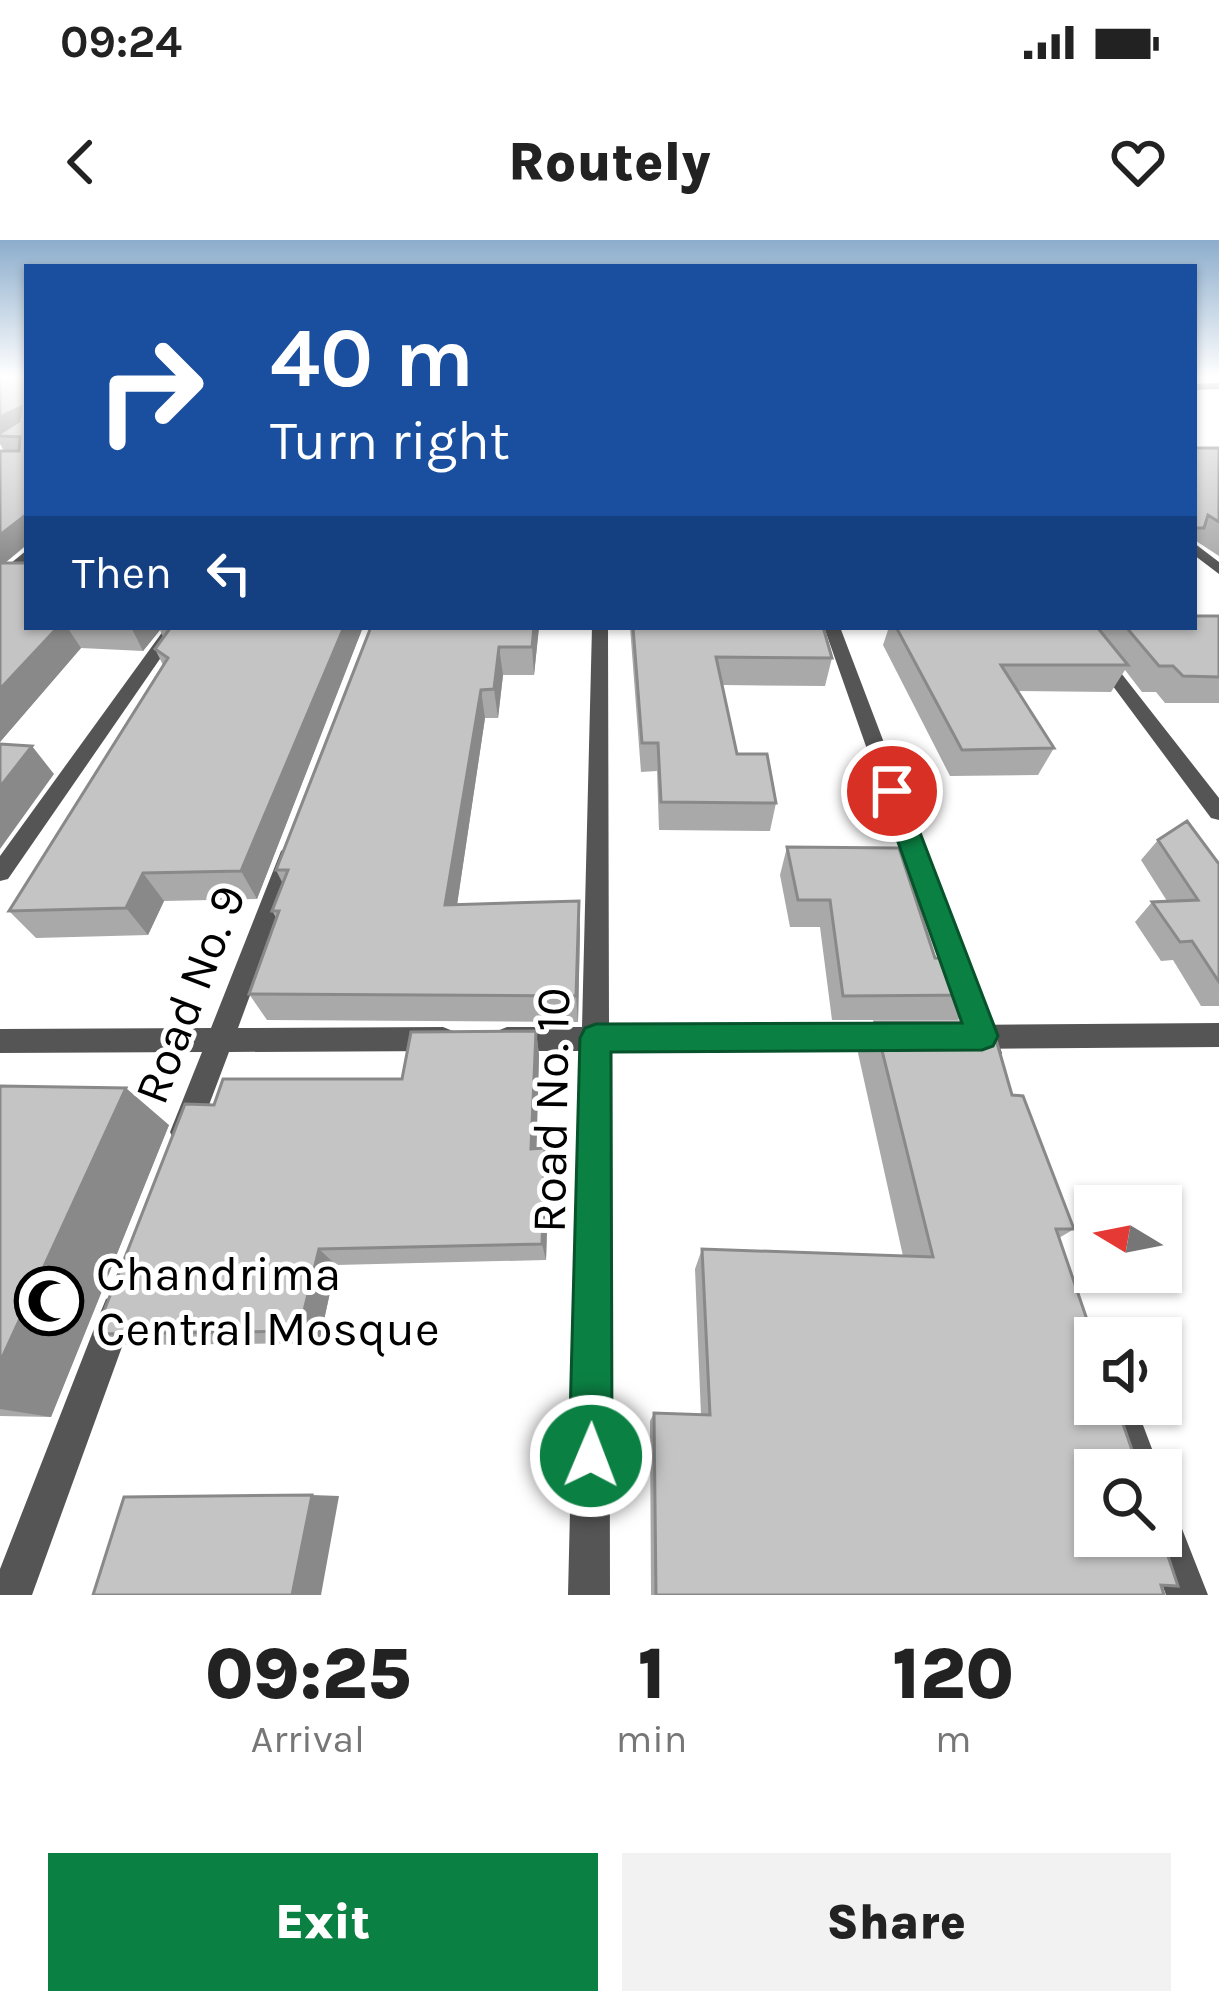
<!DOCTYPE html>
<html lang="en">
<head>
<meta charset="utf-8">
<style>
	:root { --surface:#fff; --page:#f2f2f2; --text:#222; --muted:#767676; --accent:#0b8043 }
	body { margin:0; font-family:Karla,sans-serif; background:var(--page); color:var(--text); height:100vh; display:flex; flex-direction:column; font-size:45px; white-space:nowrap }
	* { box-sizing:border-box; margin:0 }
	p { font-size:39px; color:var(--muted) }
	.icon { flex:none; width:66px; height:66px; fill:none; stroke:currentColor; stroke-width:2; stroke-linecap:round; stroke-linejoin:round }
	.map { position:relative; height:1355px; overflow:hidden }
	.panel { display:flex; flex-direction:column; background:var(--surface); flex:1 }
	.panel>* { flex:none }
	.top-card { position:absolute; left:24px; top:24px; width:1173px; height:366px; border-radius:0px; box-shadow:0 3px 9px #0004; background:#1a4fa0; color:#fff; overflow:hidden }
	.needle { width:78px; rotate:280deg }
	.tools { position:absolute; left:1074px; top:945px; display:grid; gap:24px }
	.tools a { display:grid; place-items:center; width:108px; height:108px; border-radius:0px; background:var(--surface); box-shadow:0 3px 9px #0004; font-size:60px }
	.pin { position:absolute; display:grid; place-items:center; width:102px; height:102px; color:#fff; margin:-51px; border:6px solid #fff; border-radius:50%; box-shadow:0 3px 12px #0007 }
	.me { position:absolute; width:132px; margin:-66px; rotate:1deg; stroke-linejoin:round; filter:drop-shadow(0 0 9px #0008) }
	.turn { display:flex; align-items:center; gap:42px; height:252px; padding:0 48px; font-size:54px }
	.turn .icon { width:156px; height:156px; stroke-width:2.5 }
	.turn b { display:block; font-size:84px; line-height:102px }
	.then { display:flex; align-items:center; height:114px; padding:0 48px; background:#0003; gap:24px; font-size:45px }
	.eta { display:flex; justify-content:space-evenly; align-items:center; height:204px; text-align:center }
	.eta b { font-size:72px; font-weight:800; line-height:84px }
	.button { display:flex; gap:24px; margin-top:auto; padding:24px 48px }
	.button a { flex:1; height:138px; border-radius:0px; background:var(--accent); color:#fff; font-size:48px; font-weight:800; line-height:138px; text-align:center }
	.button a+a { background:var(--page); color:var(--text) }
	.status { display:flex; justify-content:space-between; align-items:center; height:84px; padding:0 60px; background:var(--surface); direction:ltr }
	.status svg { height:33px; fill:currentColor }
	header { display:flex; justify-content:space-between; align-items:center; height:156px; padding:0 48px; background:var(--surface); font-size:54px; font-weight:800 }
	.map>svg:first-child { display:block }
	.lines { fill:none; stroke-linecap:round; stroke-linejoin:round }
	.minor { fill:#555; fill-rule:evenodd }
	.tertiary { fill:#555; fill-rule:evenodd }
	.wall { fill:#a9a9a9 }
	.shaded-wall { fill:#898989 }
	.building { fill:#c4c4c4; stroke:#898989; stroke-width:3 }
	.route { fill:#0b8043; stroke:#07532c; stroke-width:3 }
	.labels { text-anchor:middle; stroke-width:10; stroke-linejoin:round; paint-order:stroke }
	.near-street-label { font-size:48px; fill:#000; stroke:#fff }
	.near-poi-label { font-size:48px; fill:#000; stroke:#fff; text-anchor:start }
</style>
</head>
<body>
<div class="status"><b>09:24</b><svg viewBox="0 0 49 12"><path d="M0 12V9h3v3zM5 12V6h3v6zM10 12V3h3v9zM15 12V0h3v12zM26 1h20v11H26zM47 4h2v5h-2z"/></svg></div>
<header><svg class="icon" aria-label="back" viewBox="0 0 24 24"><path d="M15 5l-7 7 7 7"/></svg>Routely<svg class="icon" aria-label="heart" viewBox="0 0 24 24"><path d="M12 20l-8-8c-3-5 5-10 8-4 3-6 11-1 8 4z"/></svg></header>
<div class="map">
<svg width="1219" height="1355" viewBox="0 0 1219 1355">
	<rect width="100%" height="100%" fill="#fff"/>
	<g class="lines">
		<path class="minor" d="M 1219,143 L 1219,149 L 1194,150 L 1194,144 Z
			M 1194,303 L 1219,322 L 1219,334 L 1194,315 Z
			M 27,310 L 27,322 L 0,345 L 0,332 Z
			M 166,387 L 182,387 L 8,639 L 0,641 L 0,616 Z
			M 592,387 L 608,387 L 609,786 L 899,785 L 909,789 L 913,797 L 909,805 L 899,809 L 609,810 L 610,1355 L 568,1355 L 581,811 L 507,811 L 497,807 L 493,799 L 497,791 L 507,787 L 582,787 Z
			M 1069,387 L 1085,387 L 1219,558 L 1219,580 L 1211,578 Z
			M 292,603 L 303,611 L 238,788 L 443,787 L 453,791 L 457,799 L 453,807 L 443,811 L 229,812 L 195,902 L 185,906 L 175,902 L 170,892 L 202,812 L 0,813 L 0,789 L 211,788 L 281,611 Z
			M 1219,783 L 1219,807 L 963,809 L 953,805 L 949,797 L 953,789 L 963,785 Z
			M 118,1054 L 130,1059 L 135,1071 L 32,1355 L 0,1355 L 0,1329 L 101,1071 L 106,1059 Z"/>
		<path class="tertiary" d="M 824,387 L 840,387 L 1002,813 L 998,822 L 988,825 L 978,822 L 974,813 Z
			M 1099,1164 L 1135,1164 L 1160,1230 L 1122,1230 Z
			M 1161,1265 L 1175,1271 L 1208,1355 L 1166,1355 L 1145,1296 L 1161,1296 Z"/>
	</g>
	<path class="wall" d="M 0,136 L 27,136 L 27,305 L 5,323 L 27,387 L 363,387 L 257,659 L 164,661 L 148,695 L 36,698 L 9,671 L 163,425 L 155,409 L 163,397 L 160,390 L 143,411 L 81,408 L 0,502 L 0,211 L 4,211 L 0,204 Z
		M 1194,208 L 1219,208 L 1219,316 L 1196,301 L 1194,304 Z
		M 1219,376 L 1219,463 L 1165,463 L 1156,452 L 1142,452 L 1125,430 L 1111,452 L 1018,451 L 1054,508 L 1038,535 L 950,536 L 883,405 L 889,387 L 1194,387 Z
		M 371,387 L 539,387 L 534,435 L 503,435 L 498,478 L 485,478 L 457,664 L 580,689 L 578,782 L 267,780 L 249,754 L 277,679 L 272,671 L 283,644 L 276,630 Z
		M 630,387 L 823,387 L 832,418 L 825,446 L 723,445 L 737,514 L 776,563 L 770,591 L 659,590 L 657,531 L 641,532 Z
		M 1158,600 L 1219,624 L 1219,766 L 1201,766 L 1173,720 L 1161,721 L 1135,682 L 1152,662 L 1167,661 L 1141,620 Z
		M 787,607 L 935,718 L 975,755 L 958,780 L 832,780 L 820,687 L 790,687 L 780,635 Z
		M 875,782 L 1012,855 L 1074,989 L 1059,998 L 1164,1355 L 651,1355 L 650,1181 L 654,1173 L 701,1175 L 695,1029 L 702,1009 L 903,1016 L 858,813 Z
		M 536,791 L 539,815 L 536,908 L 549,928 L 546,1020 L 336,1025 L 319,1103 L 128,1105 L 95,1094 L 402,839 Z
		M 0,846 L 169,885 L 51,1177 L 0,1176 Z"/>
	<path class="shaded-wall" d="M 21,167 L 27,179 L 0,196 L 0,177 Z
		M 27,274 L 27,304 L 0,327 L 0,295 Z
		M 58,387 L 67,387 L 81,408 L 0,502 L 0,449 Z
		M 131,387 L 158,387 L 160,390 L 143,411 Z
		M 344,387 L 363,387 L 257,659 L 241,631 Z
		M 534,387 L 539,387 L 534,435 L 532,407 Z
		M 499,407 L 503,435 L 498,478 L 494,449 Z
		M 481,450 L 485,478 L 453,692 L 445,665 Z
		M 32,506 L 54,534 L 0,609 L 0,547 Z
		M 143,633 L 164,661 L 148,695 L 126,668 Z
		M 579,661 L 580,689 L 578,782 L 576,756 Z
		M 536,791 L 539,815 L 536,929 L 531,909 Z
		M 126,848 L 169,885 L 51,1177 L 0,1169 L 0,1122 Z
		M 545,908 L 549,928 L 546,1020 L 542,1004 Z
		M 319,1009 L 336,1025 L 319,1103 L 299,1091 Z
		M 312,1255 L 339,1256 L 321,1355 L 292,1355 Z"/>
	<path class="building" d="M 0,136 L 27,136 L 27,274 L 0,295 L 0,211 L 19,211 L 20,197 L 0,196 L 0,193 L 19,181 L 21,167 L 0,177 Z
		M 1194,208 L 1219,208 L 1219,282 L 1208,275 L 1204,288 L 1194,288 Z
		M 0,323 L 27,323 L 27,387 L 58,387 L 0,449 Z
		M 1194,376 L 1219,376 L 1219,437 L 1183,436 L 1173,426 L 1159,426 L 1126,387 L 1194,387 Z
		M 171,387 L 344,387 L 241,631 L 143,633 L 126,668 L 9,671 L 168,418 L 155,409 Z
		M 371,387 L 534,387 L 532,407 L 499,407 L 494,449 L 481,450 L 445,665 L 579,661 L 576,756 L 249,754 L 279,671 L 272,671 L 288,630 L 276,630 Z
		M 633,387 L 823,387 L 832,418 L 716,417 L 737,514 L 767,514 L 776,563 L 661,562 L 658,503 L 642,503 Z
		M 896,387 L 1097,387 L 1128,425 L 1001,425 L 1054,508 L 962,510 Z
		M 0,504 L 32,506 L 0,547 Z
		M 1187,581 L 1219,624 L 1219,742 L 1192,701 L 1180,702 L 1152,662 L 1198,660 L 1158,600 Z
		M 787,607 L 899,608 L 935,718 L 962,719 L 975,755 L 843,756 L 830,660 L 798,660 Z
		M 875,782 L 991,782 L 1012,855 L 1023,856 L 1074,989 L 1056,989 L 1095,1103 L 1095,1164 L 1116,1164 L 1139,1230 L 1095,1230 L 1095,1296 L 1161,1295 L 1178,1346 L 1161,1345 L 1164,1355 L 656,1355 L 654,1173 L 710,1175 L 702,1009 L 933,1017 Z
		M 536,791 L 531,909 L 545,908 L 542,1004 L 319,1009 L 299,1091 L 95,1094 L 185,864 L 214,865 L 223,839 L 402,839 L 411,792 Z
		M 0,846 L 126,848 L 0,1122 Z
		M 312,1255 L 292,1355 L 93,1355 L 124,1257 Z"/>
	<linearGradient id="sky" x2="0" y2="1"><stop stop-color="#8cadcc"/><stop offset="0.42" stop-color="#fff"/><stop offset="1" stop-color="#fff" stop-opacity="0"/></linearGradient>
	<rect width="1219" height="325" fill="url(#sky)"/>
	<path class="route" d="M 892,543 L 904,551 L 998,796 L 993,806 L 982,810 L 611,812 L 612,1216 L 606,1231 L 591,1238 L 575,1231 L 569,1216 L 580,798 L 585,788 L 596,784 L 962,783 L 880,551 Z"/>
	<defs>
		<g id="mosque-ring" transform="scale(3.45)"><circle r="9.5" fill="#fff" stroke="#000" stroke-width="1.5"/><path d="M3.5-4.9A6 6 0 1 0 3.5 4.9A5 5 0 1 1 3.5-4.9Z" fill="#000"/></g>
	</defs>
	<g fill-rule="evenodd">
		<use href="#mosque-ring" x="49" y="1061"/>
	</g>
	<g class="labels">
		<g class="near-street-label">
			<text transform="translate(189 754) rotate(-69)" y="17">Road No. 9</text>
			<text transform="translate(550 870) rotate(-89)" y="17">Road No. 10</text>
		</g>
		<g class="near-poi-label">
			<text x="96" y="1050">Chandrima<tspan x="96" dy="55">Central Mosque</tspan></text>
		</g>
	</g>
</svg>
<div class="tools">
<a><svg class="needle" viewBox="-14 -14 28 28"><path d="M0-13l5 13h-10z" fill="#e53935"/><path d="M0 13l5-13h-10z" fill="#767676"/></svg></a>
<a><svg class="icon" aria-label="sound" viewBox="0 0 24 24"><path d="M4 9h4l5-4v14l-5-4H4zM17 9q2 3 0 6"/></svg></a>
<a><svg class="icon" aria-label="search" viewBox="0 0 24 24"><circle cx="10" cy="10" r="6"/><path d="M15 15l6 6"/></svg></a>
</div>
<div class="pin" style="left:892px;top:551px;background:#d93025"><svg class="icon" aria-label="arrive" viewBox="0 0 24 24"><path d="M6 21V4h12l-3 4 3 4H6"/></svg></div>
<svg class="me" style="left:591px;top:1216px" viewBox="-20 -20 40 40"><circle r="17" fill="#0b8043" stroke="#fff" stroke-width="3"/><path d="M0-11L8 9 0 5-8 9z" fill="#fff"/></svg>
<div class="top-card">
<div class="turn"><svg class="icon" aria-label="right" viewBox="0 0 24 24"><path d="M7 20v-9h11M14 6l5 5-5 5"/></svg><div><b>40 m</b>Turn right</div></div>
<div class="then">Then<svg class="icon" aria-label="left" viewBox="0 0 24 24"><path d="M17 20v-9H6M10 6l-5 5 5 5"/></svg></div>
</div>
</div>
<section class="panel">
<div class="eta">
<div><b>09:25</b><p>Arrival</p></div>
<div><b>1</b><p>min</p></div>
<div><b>120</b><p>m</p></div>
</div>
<div class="button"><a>Exit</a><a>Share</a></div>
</section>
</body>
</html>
